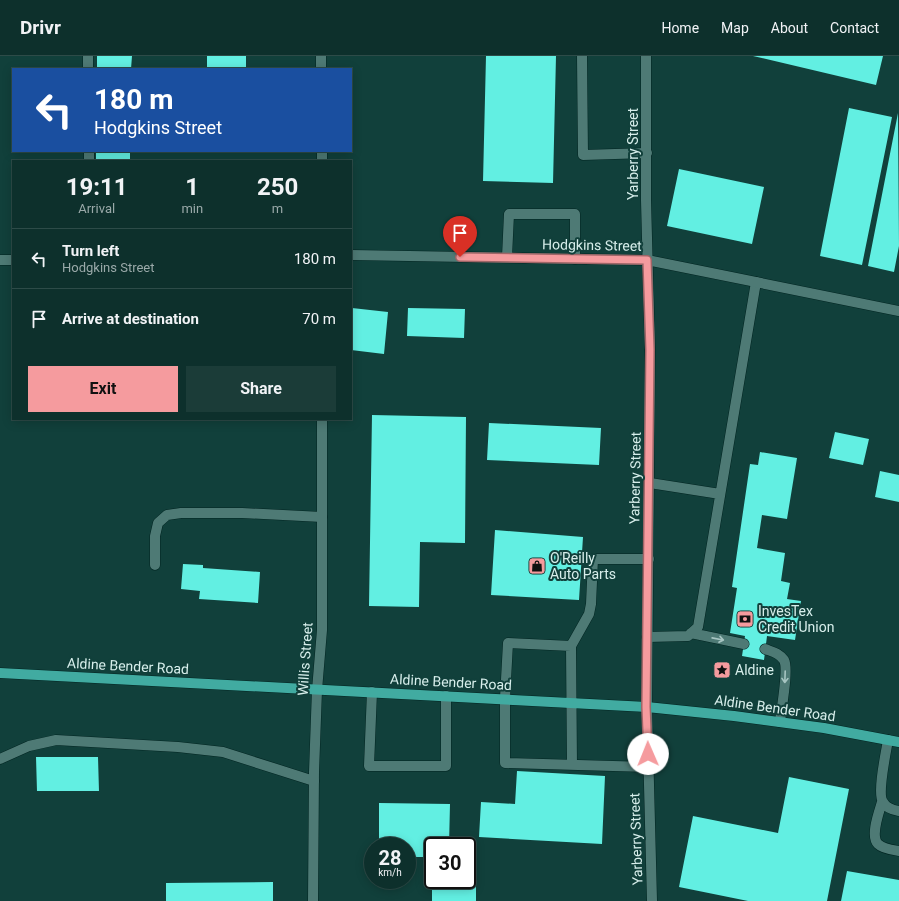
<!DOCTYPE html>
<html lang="en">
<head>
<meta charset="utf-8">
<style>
	:root { --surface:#0d302c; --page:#1b3c38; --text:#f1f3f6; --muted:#9aa9a9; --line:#2d4b48; --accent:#f59b9e }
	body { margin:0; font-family:Roboto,sans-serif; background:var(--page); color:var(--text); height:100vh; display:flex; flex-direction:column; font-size:15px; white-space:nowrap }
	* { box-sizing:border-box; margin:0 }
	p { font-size:13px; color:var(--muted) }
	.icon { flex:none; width:22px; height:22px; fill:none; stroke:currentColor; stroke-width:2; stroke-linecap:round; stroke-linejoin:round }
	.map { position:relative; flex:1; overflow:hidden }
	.sheet { position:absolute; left:12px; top:104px; width:340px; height:260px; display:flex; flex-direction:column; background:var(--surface); border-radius:0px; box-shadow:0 2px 10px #0003,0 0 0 1px var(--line) }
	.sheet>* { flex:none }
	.banner { position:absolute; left:12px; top:12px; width:340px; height:84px; border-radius:0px; box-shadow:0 2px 10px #0003,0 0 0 1px var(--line); background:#1a4fa0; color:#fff; overflow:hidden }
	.speed { position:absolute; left:364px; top:781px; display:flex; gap:8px; font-size:20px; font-weight:700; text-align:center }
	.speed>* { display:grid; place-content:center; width:52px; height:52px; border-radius:50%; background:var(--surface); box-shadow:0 2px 10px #0003,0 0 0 1px var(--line); line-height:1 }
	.speed small { font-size:10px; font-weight:400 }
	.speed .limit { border:2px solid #111; border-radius:6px; background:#fff; color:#111 }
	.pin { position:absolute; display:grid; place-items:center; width:34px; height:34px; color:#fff; margin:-41px -17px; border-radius:50% 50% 50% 0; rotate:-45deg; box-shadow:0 0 4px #0007 }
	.pin .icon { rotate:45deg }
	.me { position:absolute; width:44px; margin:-22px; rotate:359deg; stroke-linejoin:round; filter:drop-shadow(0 0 3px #0008) }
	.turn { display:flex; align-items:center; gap:14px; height:84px; padding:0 16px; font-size:18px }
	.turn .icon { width:52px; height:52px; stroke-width:2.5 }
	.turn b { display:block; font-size:28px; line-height:34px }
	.eta { display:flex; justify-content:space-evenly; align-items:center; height:68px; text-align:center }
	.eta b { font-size:24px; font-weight:700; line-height:28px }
	.action { display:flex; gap:8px; margin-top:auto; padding:8px 16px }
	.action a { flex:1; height:46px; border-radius:0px; background:var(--accent); color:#111; font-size:16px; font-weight:700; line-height:46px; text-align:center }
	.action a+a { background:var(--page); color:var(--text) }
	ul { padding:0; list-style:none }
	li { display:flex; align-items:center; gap:12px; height:60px; padding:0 16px; border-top:1px solid var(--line) }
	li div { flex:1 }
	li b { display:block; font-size:15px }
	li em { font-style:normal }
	header { display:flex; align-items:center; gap:24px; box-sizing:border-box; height:56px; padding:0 20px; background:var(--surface); border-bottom:1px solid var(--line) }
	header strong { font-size:19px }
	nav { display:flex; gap:22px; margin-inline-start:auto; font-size:14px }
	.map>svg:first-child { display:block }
	.building { fill:#62efe2 }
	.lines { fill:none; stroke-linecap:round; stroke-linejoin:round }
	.service-casing { stroke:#022522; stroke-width:11 }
	.minor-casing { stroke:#022522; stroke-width:11 }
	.primary-casing { stroke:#022522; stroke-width:11 }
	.service { stroke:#4e7a75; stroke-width:10 }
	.minor { stroke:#4e7a75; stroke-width:10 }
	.primary { stroke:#41aba1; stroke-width:10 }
	.oneway { stroke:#a7c5c2 }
	.route-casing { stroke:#9f6567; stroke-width:10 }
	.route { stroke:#f59b9e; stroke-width:7 }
	.labels { text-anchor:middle; stroke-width:4; stroke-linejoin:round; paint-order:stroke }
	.street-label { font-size:14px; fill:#d7eeeb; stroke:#11403b }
	.poi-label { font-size:14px; fill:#d7eeeb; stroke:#11403b; text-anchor:start }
</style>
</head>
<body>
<header>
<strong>Drivr</strong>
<nav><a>Home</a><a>Map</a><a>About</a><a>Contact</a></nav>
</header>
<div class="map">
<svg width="899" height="845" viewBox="0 0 899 845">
	<rect width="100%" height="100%" fill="#11403b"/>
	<path class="building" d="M 97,0 L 132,0 L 131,13 L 97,13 Z
		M 207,0 L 246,0 L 246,13 L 207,13 Z
		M 486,0 L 556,0 L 553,127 L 483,125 Z
		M 753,0 L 883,0 L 876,29 Z
		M 849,52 L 892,61 L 862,209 L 820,200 Z
		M 898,57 L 899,190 L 894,216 L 868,210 Z
		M 96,95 L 130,95 L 130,105 L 96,105 Z
		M 679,113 L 764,131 L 752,188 L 667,170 Z
		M 352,252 L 388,256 L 384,298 L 351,294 Z
		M 408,252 L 465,253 L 464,282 L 407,280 Z
		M 372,359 L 466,361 L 465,487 L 420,486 L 419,551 L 369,550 Z
		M 489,367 L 601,372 L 599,409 L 487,404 Z
		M 835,376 L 869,383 L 863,409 L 829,402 Z
		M 760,396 L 797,402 L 787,463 L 762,459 L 757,492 L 785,497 L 781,525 L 790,527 L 787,543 L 801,545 L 795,584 L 767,580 L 764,604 L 742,600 L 745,580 L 730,577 L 737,532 L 732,531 L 750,408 L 758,409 Z
		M 880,415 L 899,419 L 899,446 L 875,441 Z
		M 495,474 L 583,481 L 579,544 L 491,539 Z
		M 183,508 L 203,509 L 203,512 L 260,516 L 258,547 L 199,543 L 200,535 L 181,533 Z
		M 36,701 L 98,701 L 99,735 L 37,735 Z
		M 517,715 L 605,720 L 602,788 L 479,781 L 481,746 L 515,748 Z
		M 789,721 L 849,733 L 827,845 L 748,845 L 679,831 L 693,760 L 778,777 Z
		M 379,747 L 450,748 L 449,790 L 433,790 L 433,801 L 407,801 L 407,790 L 397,790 L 397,788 L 379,787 Z
		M 847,815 L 899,824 L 899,845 L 841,845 Z
		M 273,826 L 273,845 L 166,845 L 166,827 Z
		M 476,826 L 476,845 L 432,845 L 432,827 Z"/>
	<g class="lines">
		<g class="service-casing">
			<path id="service" d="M 88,0 L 88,13
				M 582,0 L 583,99 L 647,97
				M 89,95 L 89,105
				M 507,201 L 509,158 L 575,158 L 575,203
				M 650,427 L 720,438
				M 155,509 L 155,480 L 158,467 L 167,459 L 181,457 L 242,457 L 322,461
				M 691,577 L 744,588
				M 647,581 L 688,580 L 698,571 L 756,226
				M 571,590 L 508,587 L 505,642 L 505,707 L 648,711
				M 765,593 C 773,596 779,597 784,604 C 789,613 781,654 780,666
				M 372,636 L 369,710 L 446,710 L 446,640
				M 888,684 C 886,696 877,738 883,746 C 886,752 893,754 899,755
				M 0,703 L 29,690 L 56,684 L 178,691 L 223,696 L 314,725
				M 572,709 L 571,590 L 589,558 L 591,548 L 593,503 L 649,503
				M 882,746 C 879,756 870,780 878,788 C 883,793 893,794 899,795"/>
		</g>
		<g class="minor-casing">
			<path id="minor" d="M 321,0 L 321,13
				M 646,0 L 646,144 L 650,294 L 647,651 L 652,845
				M 322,95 L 322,105
				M 351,199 L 647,204 L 899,255
				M 0,204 L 13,204
				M 313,845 L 314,716 L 317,634 L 322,574 L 322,363"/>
		</g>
		<g class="primary-casing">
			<path id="primary" d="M 0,617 L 647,651 L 734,660 L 824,672 L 899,686"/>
		</g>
		<use href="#service" class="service"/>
		<use href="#minor" class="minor"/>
		<use href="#primary" class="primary"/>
	</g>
	<defs><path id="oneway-shaft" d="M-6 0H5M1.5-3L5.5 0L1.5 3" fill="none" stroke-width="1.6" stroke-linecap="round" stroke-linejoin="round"/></defs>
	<g class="oneway">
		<use href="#oneway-shaft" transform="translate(718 583) rotate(11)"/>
		<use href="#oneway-shaft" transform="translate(785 621) rotate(92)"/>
	</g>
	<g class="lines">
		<g class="route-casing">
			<path id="route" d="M 460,201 L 647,204 L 650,294 L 646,651 L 648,698"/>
		</g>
		<use href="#route" class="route"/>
	</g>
	<defs>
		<g id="shop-square" transform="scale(0.9)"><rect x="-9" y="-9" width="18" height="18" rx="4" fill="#f59b9e" stroke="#11403b"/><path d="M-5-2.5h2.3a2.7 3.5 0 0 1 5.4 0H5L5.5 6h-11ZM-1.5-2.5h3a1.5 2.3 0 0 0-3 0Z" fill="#111"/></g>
		<g id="bank-square" transform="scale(0.9)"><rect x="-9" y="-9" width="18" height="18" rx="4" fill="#f59b9e" stroke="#11403b"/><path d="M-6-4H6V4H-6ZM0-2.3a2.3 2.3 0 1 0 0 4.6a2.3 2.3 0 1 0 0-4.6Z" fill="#111"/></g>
		<g id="sight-square" transform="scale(0.9)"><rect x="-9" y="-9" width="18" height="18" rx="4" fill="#f59b9e" stroke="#11403b"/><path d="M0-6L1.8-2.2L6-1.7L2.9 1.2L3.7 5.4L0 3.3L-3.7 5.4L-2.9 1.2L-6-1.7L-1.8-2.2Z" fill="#111"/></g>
	</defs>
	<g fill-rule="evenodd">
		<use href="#shop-square" x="537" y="510"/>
		<use href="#bank-square" x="745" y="563"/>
		<use href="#sight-square" x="722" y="614"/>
	</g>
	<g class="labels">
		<g class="street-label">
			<text transform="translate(633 98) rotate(-90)" y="5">Yarberry Street</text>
			<text transform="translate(592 189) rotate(1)" y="5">Hodgkins Street</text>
			<text transform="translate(635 422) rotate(-89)" y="5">Yarberry Street</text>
			<text transform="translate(305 603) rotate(-86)" y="5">Willis Street</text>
			<text transform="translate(128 610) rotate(3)" y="5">Aldine Bender Road</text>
			<text transform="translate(451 626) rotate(3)" y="5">Aldine Bender Road</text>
			<text transform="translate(775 652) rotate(8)" y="5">Aldine Bender Road</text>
			<text transform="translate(636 783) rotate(-92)" y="5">Yarberry Street</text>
		</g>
		<g class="poi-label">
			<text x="550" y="507">O'Reilly<tspan x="550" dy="16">Auto Parts</tspan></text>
			<text x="758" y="560">InvesTex<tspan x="758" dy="16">Credit Union</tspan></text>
			<text x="735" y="619">Aldine</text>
		</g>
	</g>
</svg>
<div class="speed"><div>28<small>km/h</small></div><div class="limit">30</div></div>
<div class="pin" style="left:460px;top:201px;background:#d93025"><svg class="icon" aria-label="arrive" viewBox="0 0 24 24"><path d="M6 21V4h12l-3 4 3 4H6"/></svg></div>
<svg class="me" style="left:648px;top:698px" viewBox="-20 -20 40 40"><circle r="19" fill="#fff"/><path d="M0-13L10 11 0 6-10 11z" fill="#f59b9e"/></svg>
<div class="banner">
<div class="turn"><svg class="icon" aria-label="left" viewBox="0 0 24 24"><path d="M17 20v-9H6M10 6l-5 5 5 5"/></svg><div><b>180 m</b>Hodgkins Street</div></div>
</div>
<section class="sheet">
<div class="eta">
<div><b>19:11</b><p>Arrival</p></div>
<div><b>1</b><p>min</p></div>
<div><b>250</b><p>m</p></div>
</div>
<ul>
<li><svg class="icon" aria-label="left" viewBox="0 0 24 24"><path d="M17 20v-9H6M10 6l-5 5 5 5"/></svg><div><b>Turn left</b><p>Hodgkins Street</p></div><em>180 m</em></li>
<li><svg class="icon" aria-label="arrive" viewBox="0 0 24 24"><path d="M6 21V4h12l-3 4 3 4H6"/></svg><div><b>Arrive at destination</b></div><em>70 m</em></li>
</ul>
<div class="action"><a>Exit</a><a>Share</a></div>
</section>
</div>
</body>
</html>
